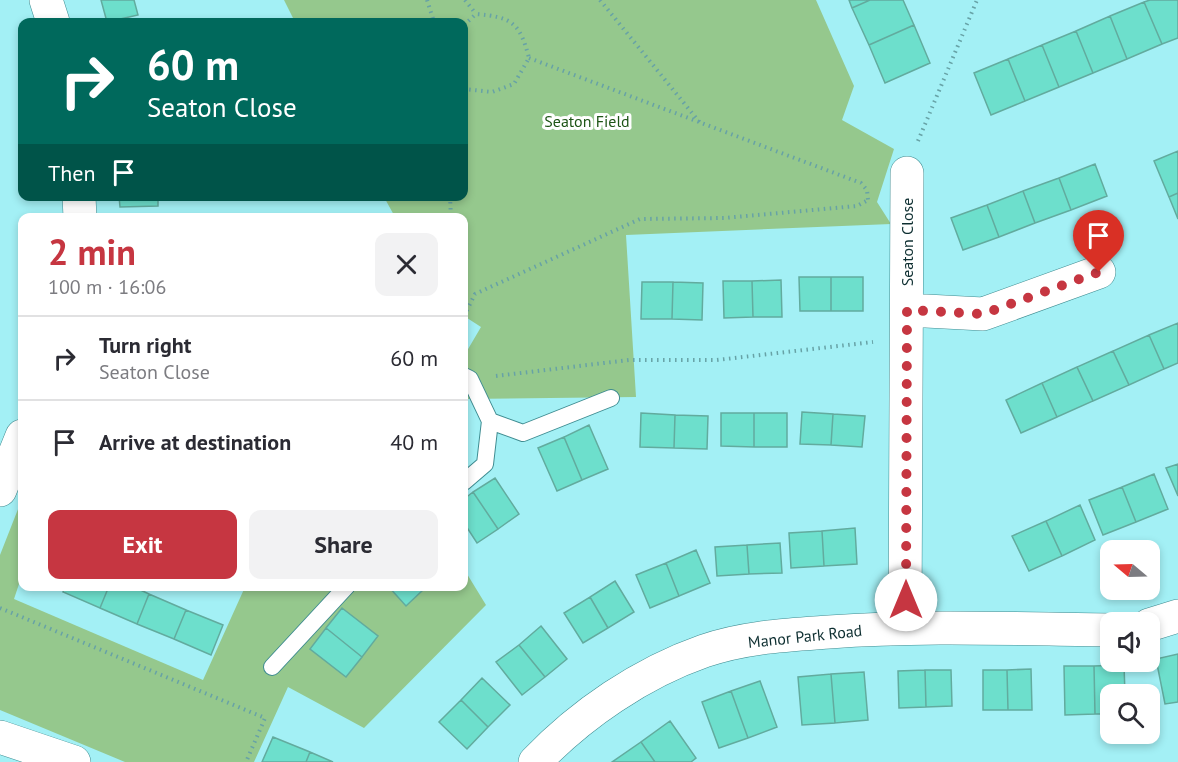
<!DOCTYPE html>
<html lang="en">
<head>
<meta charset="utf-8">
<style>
	:root { --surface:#fff; --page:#f2f2f3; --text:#2b2b33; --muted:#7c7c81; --line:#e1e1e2; --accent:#c63641 }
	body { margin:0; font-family:"PT Sans",sans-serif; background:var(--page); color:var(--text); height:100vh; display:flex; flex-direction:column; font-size:22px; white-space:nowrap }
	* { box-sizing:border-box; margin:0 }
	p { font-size:20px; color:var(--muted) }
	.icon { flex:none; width:33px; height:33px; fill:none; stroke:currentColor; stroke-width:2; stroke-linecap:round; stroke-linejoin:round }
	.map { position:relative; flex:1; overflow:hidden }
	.details { position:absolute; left:18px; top:213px; width:450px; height:378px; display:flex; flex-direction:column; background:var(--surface); border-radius:12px; box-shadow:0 3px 9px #0003 }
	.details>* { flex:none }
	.top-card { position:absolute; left:18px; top:18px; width:450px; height:183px; border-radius:12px; box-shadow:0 3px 9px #0003; background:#00695c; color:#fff; overflow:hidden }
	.needle { width:39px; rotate:289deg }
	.fabs { position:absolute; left:1100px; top:540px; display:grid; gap:12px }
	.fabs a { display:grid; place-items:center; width:60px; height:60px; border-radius:12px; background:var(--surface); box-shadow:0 3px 9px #0003; font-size:30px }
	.pin { position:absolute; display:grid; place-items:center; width:51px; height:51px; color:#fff; margin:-62px -26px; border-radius:50% 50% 50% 0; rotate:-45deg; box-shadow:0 0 6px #0007 }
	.pin .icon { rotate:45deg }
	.me { position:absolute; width:66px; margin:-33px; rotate:0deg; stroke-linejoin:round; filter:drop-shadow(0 0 4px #0008) }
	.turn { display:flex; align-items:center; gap:21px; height:126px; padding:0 30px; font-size:27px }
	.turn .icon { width:78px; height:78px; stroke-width:2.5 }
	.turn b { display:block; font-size:42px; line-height:51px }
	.then { display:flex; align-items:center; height:57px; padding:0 30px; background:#0003; gap:12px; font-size:22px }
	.round { display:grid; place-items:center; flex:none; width:63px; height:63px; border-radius:12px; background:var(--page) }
	.head { display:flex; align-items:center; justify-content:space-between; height:102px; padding:0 30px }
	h1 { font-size:36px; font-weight:700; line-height:45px; color:var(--accent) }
	.action { display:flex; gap:12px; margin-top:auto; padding:12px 30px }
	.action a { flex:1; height:69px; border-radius:12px; background:var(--accent); color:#fff; font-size:24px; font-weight:700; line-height:69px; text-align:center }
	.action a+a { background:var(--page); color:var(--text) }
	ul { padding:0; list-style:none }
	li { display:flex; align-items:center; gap:18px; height:84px; padding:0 30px; border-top:2px solid var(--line) }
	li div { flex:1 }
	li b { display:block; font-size:22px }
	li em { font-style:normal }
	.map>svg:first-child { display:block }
	.green { fill:#95c88d }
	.building { fill:#6ddfcc; stroke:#62ab9e; stroke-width:1.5 }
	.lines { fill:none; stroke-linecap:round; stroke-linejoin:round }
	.service-casing { stroke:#3f8c91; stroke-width:18 }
	.minor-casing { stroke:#3f8c91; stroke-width:34 }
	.path { stroke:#67a2a6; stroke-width:4; stroke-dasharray:1.5 4.5; stroke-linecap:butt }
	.service { stroke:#fff; stroke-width:16 }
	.minor { stroke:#fff; stroke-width:33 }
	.route { stroke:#c63641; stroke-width:10; stroke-dasharray:0 18 }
	.labels { text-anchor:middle; stroke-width:6; stroke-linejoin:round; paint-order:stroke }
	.park-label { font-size:16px; fill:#1e5516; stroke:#fff }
	.street-label { font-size:16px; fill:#0d2e30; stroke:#fff }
</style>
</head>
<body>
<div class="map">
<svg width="1178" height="762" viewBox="0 0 1178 762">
	<rect width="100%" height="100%" fill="#a3f0f5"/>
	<path class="green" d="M 284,0 L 816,0 L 854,86 L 842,120 L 894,149 L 877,202 L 891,224 L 626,235 L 636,397 L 464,399 L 464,356 L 481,327 L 464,316 L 464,218 L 395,217 L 384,197 L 464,196 L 464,22 L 295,22 Z
		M 22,499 L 22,575 L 14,599 L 203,680 L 245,587 L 464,586 L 464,569 L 486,605 L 364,728 L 288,687 L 254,762 L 125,762 L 0,710 L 0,555 Z"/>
	<path class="building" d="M 101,0 L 134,0 L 138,15 L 107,22 Z
		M 849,0 L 870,0 L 852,8 Z
		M 870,0 L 903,0 L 914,25 L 869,45 L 852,8 Z
		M 1150,0 L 1178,0 L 1178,38 L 1162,44 L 1144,2 Z
		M 1144,2 L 1162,44 L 1127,59 L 1110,16 Z
		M 1110,16 L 1127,59 L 1093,73 L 1076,31 Z
		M 914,25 L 930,63 L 885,83 L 869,45 Z
		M 1076,31 L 1093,73 L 1059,87 L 1042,45 Z
		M 1042,45 L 1059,87 L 1025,101 L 1008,59 Z
		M 1008,59 L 1025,101 L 991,115 L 974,73 Z
		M 1178,151 L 1178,193 L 1169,197 L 1154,161 Z
		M 1095,164 L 1107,196 L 1071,210 L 1059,178 Z
		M 1059,178 L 1071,210 L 1035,223 L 1023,191 Z
		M 1023,191 L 1035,223 L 999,237 L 987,205 Z
		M 1178,193 L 1178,219 L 1169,197 Z
		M 119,196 L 158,196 L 158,206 L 120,207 Z
		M 987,205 L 999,237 L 963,250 L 951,218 Z
		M 799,277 L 831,277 L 831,311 L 800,311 Z
		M 831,277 L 863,277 L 863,311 L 831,311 Z
		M 781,280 L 782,317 L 753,317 L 752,281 Z
		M 723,281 L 752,281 L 753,317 L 724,318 Z
		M 642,282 L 673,282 L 672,319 L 641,319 Z
		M 673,282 L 703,283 L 702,320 L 672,319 Z
		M 1178,323 L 1178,363 L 1164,369 L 1149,335 Z
		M 1149,335 L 1164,369 L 1129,385 L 1113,351 Z
		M 1113,351 L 1129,385 L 1093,401 L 1077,367 Z
		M 1077,367 L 1093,401 L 1057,417 L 1042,383 Z
		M 1042,383 L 1057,417 L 1021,433 L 1006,400 Z
		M 802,412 L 833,414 L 831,445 L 800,444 Z
		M 641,413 L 675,415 L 674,448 L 640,447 Z
		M 721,413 L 754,413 L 754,447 L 721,446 Z
		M 754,413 L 787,413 L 787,447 L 754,447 Z
		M 833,414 L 865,416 L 862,447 L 831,445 Z
		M 675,415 L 708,416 L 707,449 L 674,448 Z
		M 589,425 L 608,469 L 582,480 L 564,437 Z
		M 564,437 L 582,480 L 557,491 L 538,448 Z
		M 1178,464 L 1178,496 L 1166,468 Z
		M 1154,474 L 1168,509 L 1136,522 L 1122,487 Z
		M 495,478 L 519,514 L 498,529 L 473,492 Z
		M 1122,487 L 1136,522 L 1103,535 L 1089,500 Z
		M 473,492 L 498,529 L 477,543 L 464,523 L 464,499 Z
		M 1080,505 L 1095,540 L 1062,556 L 1046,521 Z
		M 1046,521 L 1062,556 L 1029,571 L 1012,536 Z
		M 855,528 L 857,564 L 824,566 L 822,531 Z
		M 822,531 L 824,566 L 791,568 L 789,533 Z
		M 780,543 L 782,573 L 749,574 L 747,545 Z
		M 747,545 L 749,574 L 717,576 L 715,547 Z
		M 696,550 L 710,583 L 679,596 L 666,563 Z
		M 666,563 L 679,596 L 650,608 L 636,575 Z
		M 615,581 L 634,612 L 608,628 L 590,597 Z
		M 66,586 L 109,586 L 100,608 L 63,592 Z
		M 109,586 L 132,586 L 149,594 L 137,624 L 100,608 Z
		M 388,586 L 424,586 L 425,588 L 406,606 Z
		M 149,594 L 186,610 L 174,639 L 137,624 Z
		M 590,597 L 608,628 L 583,643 L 564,613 Z
		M 342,608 L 378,636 L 362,657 L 326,628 Z
		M 186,610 L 223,625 L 211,655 L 174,639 Z
		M 541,626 L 567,659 L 545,677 L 519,645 Z
		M 326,628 L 362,657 L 346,677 L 310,649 Z
		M 519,645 L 545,677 L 522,695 L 496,662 Z
		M 1178,654 L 1178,702 L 1165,704 L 1156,659 Z
		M 1124,665 L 1125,694 L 1110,694 L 1110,714 L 1095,714 L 1094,666 Z
		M 1064,666 L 1094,666 L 1095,714 L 1065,715 Z
		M 1031,669 L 1032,710 L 1008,710 L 1007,670 Z
		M 925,670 L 926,707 L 899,708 L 898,671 Z
		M 925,670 L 951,670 L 952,706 L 926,707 Z
		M 983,670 L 1007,670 L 1008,710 L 983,710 Z
		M 864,672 L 868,720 L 835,723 L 831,674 Z
		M 831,674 L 835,723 L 802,725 L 798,677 Z
		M 482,678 L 510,705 L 488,727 L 461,700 Z
		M 760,681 L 777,727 L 748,738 L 731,691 Z
		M 731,691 L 748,738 L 719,748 L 702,702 Z
		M 461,700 L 488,727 L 467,749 L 439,722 Z
		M 670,721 L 696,758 L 691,762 L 655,762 L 641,742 Z
		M 273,737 L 310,752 L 306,762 L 262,762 Z
		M 641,742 L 655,762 L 612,762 Z
		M 310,752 L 333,762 L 306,762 Z"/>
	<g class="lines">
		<g class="service-casing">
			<path id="service" d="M 464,376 L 470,379 L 490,421 L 485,464 L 464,482
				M 490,421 L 523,433 L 611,398
				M 272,667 L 347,586"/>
		</g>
		<g class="minor-casing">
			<path id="minor" d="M 46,0 L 53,22
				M 79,196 L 80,218
				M 907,310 L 983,314 L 1099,272
				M 0,490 L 22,436
				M 1149,625 L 1178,616
				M 905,626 L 907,173
				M 0,737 L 74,762
				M 535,762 C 581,714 641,673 704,651 C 744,637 787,635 829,632 C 923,625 1016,629 1110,630"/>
		</g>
		<path class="path" d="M 427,0 L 434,22
			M 465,0 L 476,14
			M 600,0 L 701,124
			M 464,25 L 476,14 C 512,17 520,23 529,58 L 514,84 L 492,92 L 464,89
			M 529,58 L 861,183 L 867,190 L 868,200 L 871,200
			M 918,141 L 977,0
			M 450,196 L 451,218
			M 464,316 L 475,294 L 640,219 L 724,218 L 857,206 L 868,200
			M 496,376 L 629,360 L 717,360 L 873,342
			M 0,608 L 265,718 L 246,762"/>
		<use href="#service" class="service"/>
		<use href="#minor" class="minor"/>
	</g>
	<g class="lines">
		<path class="route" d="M 906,600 L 907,310 L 983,314 L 1099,272"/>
	</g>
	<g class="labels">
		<g class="park-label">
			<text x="587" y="127">Seaton Field</text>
		</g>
		<g class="street-label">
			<text transform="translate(907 242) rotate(-90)" y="6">Seaton Close</text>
			<text transform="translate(805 636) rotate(-6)" y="6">Manor Park Road</text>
		</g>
	</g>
</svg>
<div class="fabs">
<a><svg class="needle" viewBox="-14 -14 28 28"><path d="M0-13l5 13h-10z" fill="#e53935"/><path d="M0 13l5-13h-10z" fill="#7c7c81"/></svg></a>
<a><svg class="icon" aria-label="sound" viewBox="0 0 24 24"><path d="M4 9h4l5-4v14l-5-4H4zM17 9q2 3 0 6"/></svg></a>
<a><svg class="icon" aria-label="search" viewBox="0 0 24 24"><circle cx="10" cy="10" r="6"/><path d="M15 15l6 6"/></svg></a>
</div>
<div class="pin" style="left:1099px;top:272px;background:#d93025"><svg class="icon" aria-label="arrive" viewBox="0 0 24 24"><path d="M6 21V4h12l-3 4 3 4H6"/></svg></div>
<svg class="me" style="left:906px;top:600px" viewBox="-20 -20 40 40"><circle r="19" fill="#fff"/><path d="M0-13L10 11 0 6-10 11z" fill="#c63641"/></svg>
<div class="top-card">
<div class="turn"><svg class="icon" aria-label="right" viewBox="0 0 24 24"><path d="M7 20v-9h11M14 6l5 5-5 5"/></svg><div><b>60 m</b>Seaton Close</div></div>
<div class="then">Then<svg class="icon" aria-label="arrive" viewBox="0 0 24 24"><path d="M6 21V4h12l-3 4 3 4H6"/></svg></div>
</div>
<section class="details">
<div class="head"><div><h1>2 min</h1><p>100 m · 16:06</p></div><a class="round"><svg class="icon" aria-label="close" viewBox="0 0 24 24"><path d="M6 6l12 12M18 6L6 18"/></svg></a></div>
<ul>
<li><svg class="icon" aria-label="right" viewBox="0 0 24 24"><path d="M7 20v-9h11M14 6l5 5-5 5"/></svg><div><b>Turn right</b><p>Seaton Close</p></div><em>60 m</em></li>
<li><svg class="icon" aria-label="arrive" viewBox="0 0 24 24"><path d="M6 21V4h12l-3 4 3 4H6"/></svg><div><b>Arrive at destination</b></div><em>40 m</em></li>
</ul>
<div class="action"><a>Exit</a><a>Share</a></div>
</section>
</div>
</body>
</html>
